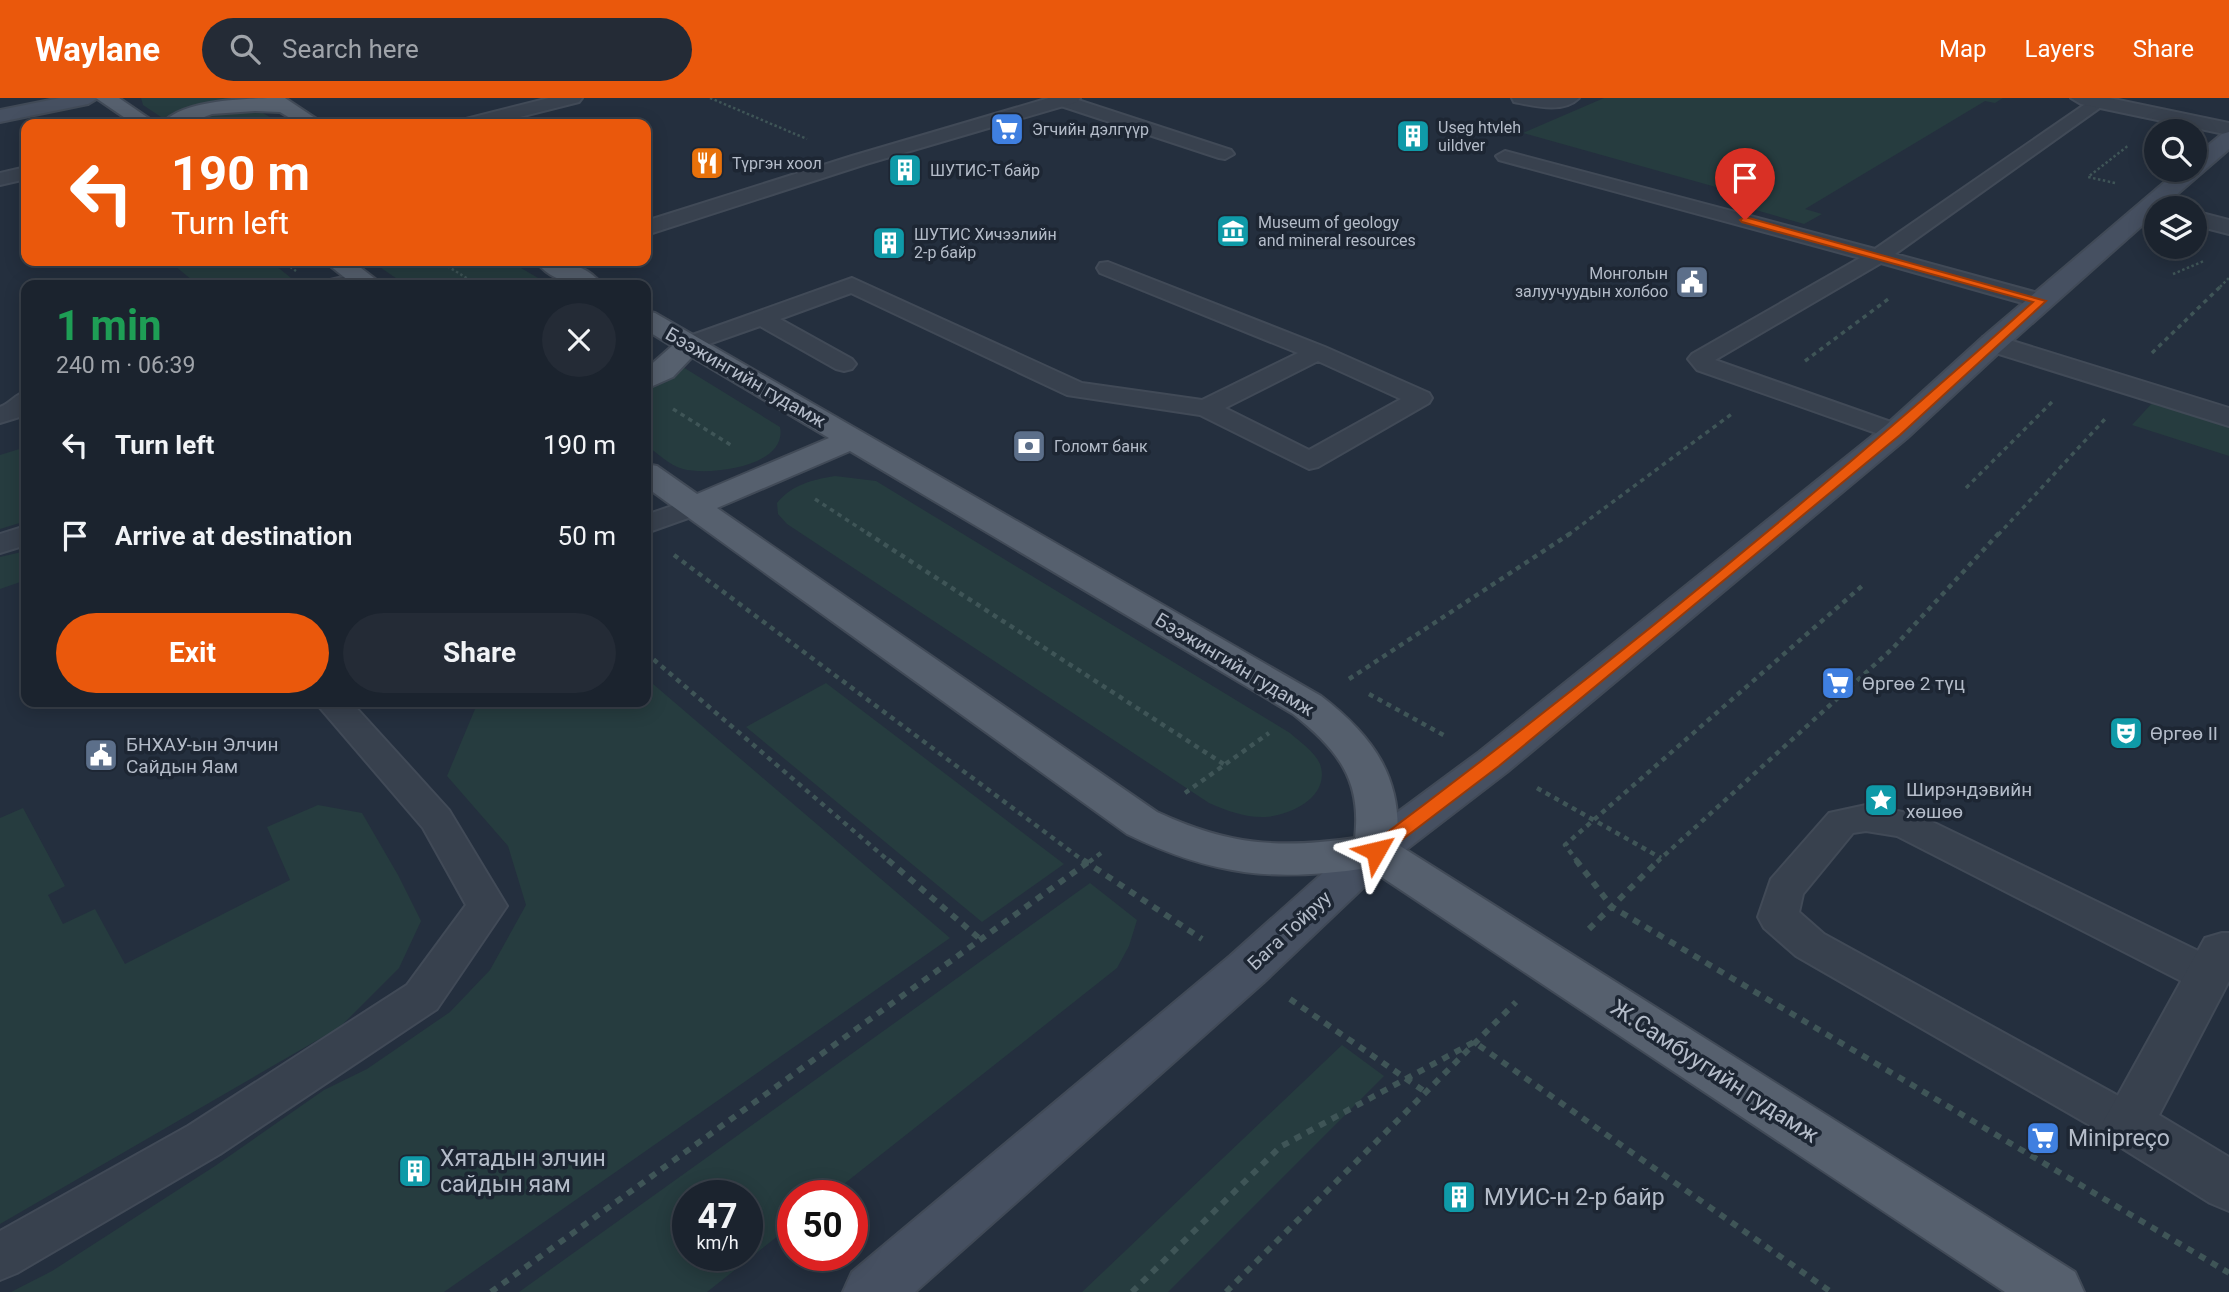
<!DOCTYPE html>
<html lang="en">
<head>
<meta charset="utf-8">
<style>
	:root { --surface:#1b232e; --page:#242b36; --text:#f1f3f6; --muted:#a0a4aa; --line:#39404a; --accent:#ea580c }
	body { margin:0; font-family:Roboto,sans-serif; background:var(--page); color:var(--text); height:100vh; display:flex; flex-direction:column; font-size:26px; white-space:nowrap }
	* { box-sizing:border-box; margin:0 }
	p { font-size:23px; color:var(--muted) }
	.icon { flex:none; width:38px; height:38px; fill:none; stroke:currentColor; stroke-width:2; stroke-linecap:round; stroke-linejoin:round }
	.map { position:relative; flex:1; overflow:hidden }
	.drawer { position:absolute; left:21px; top:182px; width:630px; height:427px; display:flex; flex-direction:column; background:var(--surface); border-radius:14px; box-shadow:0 4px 18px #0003,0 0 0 2px var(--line) }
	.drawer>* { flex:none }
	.banner { position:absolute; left:21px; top:21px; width:630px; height:147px; border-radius:14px; box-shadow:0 4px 18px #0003,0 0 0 2px var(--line); background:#ea580c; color:#fff; overflow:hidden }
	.tools { position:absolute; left:2144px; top:21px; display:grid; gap:14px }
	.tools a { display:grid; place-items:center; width:63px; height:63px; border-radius:50%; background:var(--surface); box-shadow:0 4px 18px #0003,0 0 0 2px var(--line); font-size:35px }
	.speed { position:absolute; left:672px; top:1082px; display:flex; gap:14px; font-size:35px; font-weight:700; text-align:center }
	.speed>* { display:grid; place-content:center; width:91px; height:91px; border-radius:50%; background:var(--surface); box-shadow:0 4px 18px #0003,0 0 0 2px var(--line); line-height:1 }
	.speed small { font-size:18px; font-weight:400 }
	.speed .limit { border:10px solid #d22; background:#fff; color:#111 }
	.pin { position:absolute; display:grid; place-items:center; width:60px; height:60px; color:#fff; margin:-72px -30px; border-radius:50% 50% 50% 0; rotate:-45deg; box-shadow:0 0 7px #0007 }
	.pin .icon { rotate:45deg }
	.me { position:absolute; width:77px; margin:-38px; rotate:53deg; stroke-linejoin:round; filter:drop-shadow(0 0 5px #0008) }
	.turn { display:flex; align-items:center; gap:24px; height:147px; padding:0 35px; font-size:32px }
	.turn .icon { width:91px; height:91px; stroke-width:2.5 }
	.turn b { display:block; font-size:49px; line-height:60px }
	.round { display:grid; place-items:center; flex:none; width:74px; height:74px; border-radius:37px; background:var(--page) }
	.summary { display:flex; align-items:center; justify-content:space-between; height:119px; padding:0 35px }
	h1 { font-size:42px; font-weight:700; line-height:52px; color:#1e9e55 }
	.primary-button { display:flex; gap:14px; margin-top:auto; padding:14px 35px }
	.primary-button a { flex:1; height:80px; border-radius:42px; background:var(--accent); color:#fff; font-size:28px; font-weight:700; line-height:80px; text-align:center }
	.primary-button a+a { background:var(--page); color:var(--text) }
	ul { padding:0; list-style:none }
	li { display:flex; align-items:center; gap:21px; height:91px; padding:0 35px }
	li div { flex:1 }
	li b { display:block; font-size:26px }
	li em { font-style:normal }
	header { display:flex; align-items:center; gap:42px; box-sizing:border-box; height:98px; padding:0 35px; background:var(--accent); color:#fff }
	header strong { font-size:33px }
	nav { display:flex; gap:38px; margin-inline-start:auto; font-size:24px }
	.search { width:490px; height:63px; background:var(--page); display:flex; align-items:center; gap:18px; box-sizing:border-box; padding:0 24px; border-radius:38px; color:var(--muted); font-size:26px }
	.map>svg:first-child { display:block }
	.green { fill:#263c3f; fill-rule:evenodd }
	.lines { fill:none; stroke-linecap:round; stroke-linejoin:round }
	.service-casing { stroke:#414a57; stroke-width:4 }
	.minor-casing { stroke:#414a57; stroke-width:4 }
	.tertiary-casing { stroke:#414a57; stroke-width:4 }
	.secondary-casing { stroke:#414a57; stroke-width:4 }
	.primary-casing { stroke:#414a57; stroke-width:4 }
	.path-far3 { stroke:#3f5557; stroke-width:2.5; stroke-dasharray:2.5 2.5; stroke-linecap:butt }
	.path-far2 { stroke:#3f5557; stroke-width:3.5; stroke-dasharray:4.5 4.5; stroke-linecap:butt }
	.path-far1 { stroke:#3f5557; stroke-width:4.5; stroke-dasharray:5 5; stroke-linecap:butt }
	.path { stroke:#3f5557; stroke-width:6; stroke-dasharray:7 7; stroke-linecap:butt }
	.service { fill:#38414e; fill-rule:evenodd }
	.minor { fill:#38414e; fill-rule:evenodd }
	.tertiary { fill:#38414e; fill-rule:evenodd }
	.secondary { fill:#465061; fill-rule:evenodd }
	.primary { fill:#56606e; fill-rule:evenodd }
	.route { fill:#ea580c; stroke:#983908; stroke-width:2 }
	.labels { text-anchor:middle; stroke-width:7; stroke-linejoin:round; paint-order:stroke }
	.far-poi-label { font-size:16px; fill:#b4bcc9; stroke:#1d2633; text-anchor:start }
	.street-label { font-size:19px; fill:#b4bcc9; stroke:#1d2633 }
	.poi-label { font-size:19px; fill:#b4bcc9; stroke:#1d2633; text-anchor:start }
	.near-street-label { font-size:23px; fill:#b4bcc9; stroke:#1d2633 }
	.near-poi-label { font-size:23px; fill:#b4bcc9; stroke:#1d2633; text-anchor:start }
</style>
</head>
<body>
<header>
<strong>Waylane</strong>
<div class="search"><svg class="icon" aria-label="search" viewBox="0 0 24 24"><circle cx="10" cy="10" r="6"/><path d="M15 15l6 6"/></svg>Search here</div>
<nav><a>Map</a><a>Layers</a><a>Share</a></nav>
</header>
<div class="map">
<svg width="2229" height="1194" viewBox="0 0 2229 1194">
	<rect width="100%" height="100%" fill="#242f3e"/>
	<path class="green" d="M 141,0 L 239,0 L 247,5 L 167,23 L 143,7 Z
		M 1604,0 L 2003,0 L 1995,5 L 1985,3 L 1805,111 L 1822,116 L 1804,126 L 1735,106 L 1748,98 L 1523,35 Z
		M 257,12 L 283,26 L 180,26 L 208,14 Z
		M 169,163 L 270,163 L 296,184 L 286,187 L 198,187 Z
		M 371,163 L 509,163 L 550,187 L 406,187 Z
		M 678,266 L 780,329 C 788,369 709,378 683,371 C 669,367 657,355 646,347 L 646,291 L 656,286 Z
		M 2154,303 L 2229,327 L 2229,358 L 2132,327 Z
		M 26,349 L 26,423 L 0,431 L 0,357 Z
		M 835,378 L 876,383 L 1290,635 C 1299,643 1315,654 1320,666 C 1331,698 1292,717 1266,719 C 1246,720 1227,713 1209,705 L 787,426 L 778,416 L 777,405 C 793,386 812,382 835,378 Z
		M 26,453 L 26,482 L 0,491 L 0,459 Z
		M 646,580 L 950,840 L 444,1194 L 11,1194 L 52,1173 L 215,1068 L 324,992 L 367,971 L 450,914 L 490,872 L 526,807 L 508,748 L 447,678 L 478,604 L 646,604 Z
		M 826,585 L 1064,766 L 982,824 L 746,629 Z
		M 318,707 L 362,715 L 398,777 L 421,823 L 399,870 L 340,929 L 0,1126 L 0,720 L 23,710 L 65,788 L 48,797 L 63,826 L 95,811 L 125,866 L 290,782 L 267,729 Z
		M 1090,785 L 1137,822 L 1129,848 L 1117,870 L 830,1097 L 793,1097 L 793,1126 L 707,1194 L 519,1194 ZM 688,1097 L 747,1097 L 747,1157 L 688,1157 Z
		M 1342,947 L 1384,978 L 1168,1194 L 1082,1194 Z"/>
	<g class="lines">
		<g class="service-casing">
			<path id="service" d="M 1054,0 L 1072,0 L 1231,52 L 1234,56 L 1225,61 L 1219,60 L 1055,6 Z
				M 1512,0 L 1579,0 C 1563,16 1534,8 1514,4 Z
				M 2094,0 L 2104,0 L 2108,4 L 1895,156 L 2049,198 L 2052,203 L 2049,208 L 2033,208 L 1881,165 L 1715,262 L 1905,329 L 1909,334 L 1905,339 L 1896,342 L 1697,272 L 1688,261 L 1692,256 L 1860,160 L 1499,62 L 1496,58 L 1505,53 L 1875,151 Z
				M 26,69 L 26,81 L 0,87 L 0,75 Z
				M 1108,164 L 1325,249 L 1429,295 L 1432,300 L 1429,305 L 1318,369 L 1309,371 L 1200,317 L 1067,297 L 851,195 L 780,221 L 852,261 L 856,266 L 852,271 L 844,273 L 836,271 L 760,228 L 689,253 L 681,251 L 677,246 L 681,241 L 852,180 L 1082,285 L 1202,302 L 1298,255 L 1100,175 L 1097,170 L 1100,165 ZM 1318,263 L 1401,301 L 1309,352 L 1225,310 Z
				M 360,175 L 368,176 L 371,181 L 368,186 L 327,187 L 330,182 Z
				M 26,294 L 26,317 L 0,325 L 0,309 C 11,305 15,296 26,294 Z
				M 695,400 L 705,402 L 709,408 L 705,414 L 646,435 L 646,417 Z
				M 26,428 L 26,447 L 0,455 L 0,436 Z
				M 315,604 L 351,604 L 449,712 L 507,808 L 437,911 L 220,1056 L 17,1175 L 0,1182 L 0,1133 L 188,1028 L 407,887 L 466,807 L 423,730 Z
				M 1866,707 L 1918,717 L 2223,865 L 2229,877 L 2223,889 L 2208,893 L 2193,889 L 1897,738 L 1866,733 L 1853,735 L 1803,796 L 1799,814 L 1824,836 L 2144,1012 L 2151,1026 L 2144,1040 L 2128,1046 L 2112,1040 L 1796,858 L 1764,830 L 1758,819 L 1771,781 L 1829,715 Z"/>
		</g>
		<g class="minor-casing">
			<path id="minor" d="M 549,0 L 582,0 L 579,4 L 492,26 L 459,26 L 462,22 Z
				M 1049,0 L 1080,0 L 1077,4 L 866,66 L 646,137 L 646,123 L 852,58 Z
				M 2071,0 L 2109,0 L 2229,25 L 2229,37 L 2081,6 Z
				M 1993,237 L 2229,310 L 2229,328 L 1983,251 L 1979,245 L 1983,239 Z
				M 2222,835 L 2229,835 L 2229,883 L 2159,1017 L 2229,1059 L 2229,1113 L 2210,1105 L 2109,1042 L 2102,1026 L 2205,840 Z"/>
		</g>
		<g class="tertiary-casing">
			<path id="tertiary" d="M 2194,113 L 2229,122 L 2229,136 L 2194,127 Z"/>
		</g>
		<g class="secondary-casing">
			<path id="secondary" d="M 60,0 L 98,0 L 88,6 L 0,24 L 0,12 Z
				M 2229,34 L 2229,51 L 2161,110 L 2156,110 L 2156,115 L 2003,251 L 1907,340 L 1507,674 L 1390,764 L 1264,884 L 915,1194 L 843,1194 L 852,1174 L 1230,858 L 1360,742 L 1479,654 L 1885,328 L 1983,239 L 2179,72 L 2194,72 L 2194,59 L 2222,36 Z"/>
		</g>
		<g class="primary-casing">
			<path id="primary" d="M 96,0 L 119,0 L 157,26 L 134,26 Z
				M 285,0 L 324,26 L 300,26 L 280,14 L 255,13 L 212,16 L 186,26 L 162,26 C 182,0 257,0 285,0 Z
				M 324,163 L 352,163 L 383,187 L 354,187 Z
				M 536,163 C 559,162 587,166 602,187 C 578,188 550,184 536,163 Z
				M 646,213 L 655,215 L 1321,598 C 1372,637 1403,679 1397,746 L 2075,1174 L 2084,1194 L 2005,1194 L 1368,770 C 1273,784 1214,778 1127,736 L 646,389 L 646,366 L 657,368 L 697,396 L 829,340 L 692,259 L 673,279 L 646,291 L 646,271 L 672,248 L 646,232 ZM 850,353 L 1293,616 C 1337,651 1362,681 1355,740 C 1278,751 1228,747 1157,714 L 717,410 Z"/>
		</g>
		<path class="path-far3" d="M 710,0 L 807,41
			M 2115,85 L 2088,79 L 2129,47
			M 282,163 L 296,173
			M 439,163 L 478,187
			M 2173,176 L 2204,163
			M 2220,189 L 2229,180"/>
		<path class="path-far2" d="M 2152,255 L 2222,187
			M 1805,263 L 1891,199
			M 673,311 L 734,349
			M 1966,390 L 2052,304
			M 815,401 L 870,437
			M 1568,437 L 1733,315
			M 1998,437 L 2105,321"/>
		<path class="path-far1" d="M 867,435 L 1225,667
			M 674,457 L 1085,764
			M 646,555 L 890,764
			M 1349,581 L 1571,435
			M 1369,596 L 1447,639
			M 1537,690 L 1661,760
			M 1185,695 L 1269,635
			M 1089,764 L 1101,755
			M 1578,764 L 1565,747 L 1862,488
			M 1657,764 L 1893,550 L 1999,435"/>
		<path class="path" d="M 888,762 L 980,841
			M 1083,762 L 1202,841
			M 1576,762 L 1612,809 L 2229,1175
			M 1589,831 L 1659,762
			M 1290,901 L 1424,993
			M 491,1194 L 1091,762
			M 1132,1194 L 1280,1049 L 1474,944 L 1831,1194
			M 1226,1194 L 1516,904"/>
		<use href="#service" class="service"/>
		<use href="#minor" class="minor"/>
		<use href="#tertiary" class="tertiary"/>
		<use href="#secondary" class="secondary"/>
		<use href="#primary" class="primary"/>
	</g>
	<path class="route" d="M 1745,119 L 2046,203 L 1900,337 L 1499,668 L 1382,757 L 1369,757 L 1366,753 L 1369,748 C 1598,577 1820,395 2033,204 L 1742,124 L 1740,122 Z"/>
	<defs>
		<g id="supermarket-square" transform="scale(1.75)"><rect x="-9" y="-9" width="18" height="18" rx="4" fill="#3f7fe0" stroke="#1d2633"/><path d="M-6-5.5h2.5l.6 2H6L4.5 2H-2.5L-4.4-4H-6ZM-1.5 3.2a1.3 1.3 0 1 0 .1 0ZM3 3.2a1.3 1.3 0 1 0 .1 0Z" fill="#fff"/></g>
		<g id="building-square" transform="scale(1.75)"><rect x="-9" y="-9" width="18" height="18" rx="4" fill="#0f9aa8" stroke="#1d2633"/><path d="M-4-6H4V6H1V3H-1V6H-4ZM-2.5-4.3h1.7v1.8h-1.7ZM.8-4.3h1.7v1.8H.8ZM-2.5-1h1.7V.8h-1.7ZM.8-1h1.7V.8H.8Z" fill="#fff"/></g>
		<g id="restaurant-square" transform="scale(1.75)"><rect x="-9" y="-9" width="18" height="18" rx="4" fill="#e8710a" stroke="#1d2633"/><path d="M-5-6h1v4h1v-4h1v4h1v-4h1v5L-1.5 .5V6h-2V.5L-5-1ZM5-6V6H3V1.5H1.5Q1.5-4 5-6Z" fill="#fff"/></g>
		<g id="museum-square" transform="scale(1.75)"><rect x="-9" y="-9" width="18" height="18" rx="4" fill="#0f9aa8" stroke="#1d2633"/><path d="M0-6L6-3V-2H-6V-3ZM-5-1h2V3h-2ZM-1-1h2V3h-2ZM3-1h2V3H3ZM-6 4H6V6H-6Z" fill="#fff"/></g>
		<g id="civic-square" transform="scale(1.75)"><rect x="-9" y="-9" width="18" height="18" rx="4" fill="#5c6f8a" stroke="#1d2633"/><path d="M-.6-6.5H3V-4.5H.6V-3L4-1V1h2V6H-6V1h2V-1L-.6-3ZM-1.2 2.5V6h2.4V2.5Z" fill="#fff"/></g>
		<g id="bank-square" transform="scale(1.75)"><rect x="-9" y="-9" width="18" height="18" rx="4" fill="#5c6f8a" stroke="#1d2633"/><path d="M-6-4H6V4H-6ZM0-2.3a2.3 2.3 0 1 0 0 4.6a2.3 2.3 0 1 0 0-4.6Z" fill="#fff"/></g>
		<g id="theatre-square" transform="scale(1.75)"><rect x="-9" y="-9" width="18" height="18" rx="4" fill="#0f9aa8" stroke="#1d2633"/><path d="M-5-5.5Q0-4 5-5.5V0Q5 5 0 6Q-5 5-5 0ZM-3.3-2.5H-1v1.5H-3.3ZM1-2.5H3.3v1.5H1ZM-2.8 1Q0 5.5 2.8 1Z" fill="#fff"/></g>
		<g id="sight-square" transform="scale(1.75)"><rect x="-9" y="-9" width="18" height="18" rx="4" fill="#0f9aa8" stroke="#1d2633"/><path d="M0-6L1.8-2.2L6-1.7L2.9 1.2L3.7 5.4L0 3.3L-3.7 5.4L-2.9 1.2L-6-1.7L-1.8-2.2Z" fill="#fff"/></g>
	</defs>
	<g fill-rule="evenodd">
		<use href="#supermarket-square" x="1007" y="31"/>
		<use href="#building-square" x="1413" y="38"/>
		<use href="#restaurant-square" x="707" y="65"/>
		<use href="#building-square" x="905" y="72"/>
		<use href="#museum-square" x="1233" y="133"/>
		<use href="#building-square" x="889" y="145"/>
		<use href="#civic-square" x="1692" y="184"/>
		<use href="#bank-square" x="1029" y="348"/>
		<use href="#supermarket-square" x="1838" y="585"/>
		<use href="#theatre-square" x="2126" y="635"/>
		<use href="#civic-square" x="101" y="657"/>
		<use href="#sight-square" x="1881" y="702"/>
		<use href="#supermarket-square" x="2043" y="1040"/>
		<use href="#building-square" x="415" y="1073"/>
		<use href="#building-square" x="1459" y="1099"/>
	</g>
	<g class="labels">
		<g class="far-poi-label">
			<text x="1438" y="35">Useg htvleh<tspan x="1438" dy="18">uildver</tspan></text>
			<text x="1032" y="37">Эгчийн дэлгүүр</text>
			<text x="732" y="71">Түргэн хоол</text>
			<text x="930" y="78">ШУТИС-Т байр</text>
			<text x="1258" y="130">Museum of geology<tspan x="1258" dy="18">and mineral resources</tspan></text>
			<text x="914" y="142">ШУТИС Хичээлийн<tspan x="914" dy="18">2-р байр</tspan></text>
			<text x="1668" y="181" text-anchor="end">Монголын<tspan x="1668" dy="18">залуучуудын холбоо</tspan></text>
			<text x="1054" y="354">Голомт банк</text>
		</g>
		<g class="street-label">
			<text transform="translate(746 279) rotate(30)" y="7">Бээжингийн гудамж</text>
			<text transform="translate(1235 566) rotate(31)" y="7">Бээжингийн гудамж</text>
			<text transform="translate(1289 832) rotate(-43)" y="7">Бага Тойруу</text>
		</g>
		<g class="poi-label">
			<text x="1862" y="592">Өргөө 2 түц</text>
			<text x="2150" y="642">Өргөө II</text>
			<text x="126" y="653">БНХАУ-ын Элчин<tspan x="126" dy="22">Сайдын Яам</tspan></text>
			<text x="1906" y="698">Ширэндэвийн<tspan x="1906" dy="22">хөшөө</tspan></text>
		</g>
		<g class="near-street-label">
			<text transform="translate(1715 973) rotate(33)" y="8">Ж.Самбуугийн гудамж</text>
		</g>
		<g class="near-poi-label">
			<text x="2068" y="1048">Minipreço</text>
			<text x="440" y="1068">Хятадын элчин<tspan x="440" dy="26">сайдын яам</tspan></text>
			<text x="1484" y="1107">МУИС-н 2-р байр</text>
		</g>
	</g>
</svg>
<div class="tools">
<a><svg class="icon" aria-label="search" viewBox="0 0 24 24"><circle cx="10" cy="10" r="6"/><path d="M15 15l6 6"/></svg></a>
<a><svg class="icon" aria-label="layers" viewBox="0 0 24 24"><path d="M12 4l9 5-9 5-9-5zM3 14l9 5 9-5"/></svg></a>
</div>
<div class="speed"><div>47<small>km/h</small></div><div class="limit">50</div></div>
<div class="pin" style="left:1745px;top:122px;background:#d93025"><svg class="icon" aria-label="arrive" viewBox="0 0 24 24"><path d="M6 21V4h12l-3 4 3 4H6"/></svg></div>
<svg class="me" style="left:1376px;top:753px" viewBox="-20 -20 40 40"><path d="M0-17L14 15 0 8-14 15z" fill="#ea580c" stroke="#fff" stroke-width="4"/></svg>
<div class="banner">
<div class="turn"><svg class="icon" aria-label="left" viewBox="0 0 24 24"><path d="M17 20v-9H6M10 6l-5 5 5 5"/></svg><div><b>190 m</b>Turn left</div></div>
</div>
<section class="drawer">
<div class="summary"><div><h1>1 min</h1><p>240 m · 06:39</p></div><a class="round"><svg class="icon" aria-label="close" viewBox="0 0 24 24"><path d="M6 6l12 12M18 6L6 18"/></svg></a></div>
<ul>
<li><svg class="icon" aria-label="left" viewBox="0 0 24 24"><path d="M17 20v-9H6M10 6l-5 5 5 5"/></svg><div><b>Turn left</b></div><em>190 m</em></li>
<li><svg class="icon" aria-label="arrive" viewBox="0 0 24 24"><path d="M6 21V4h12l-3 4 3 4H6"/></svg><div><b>Arrive at destination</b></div><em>50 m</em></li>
</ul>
<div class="primary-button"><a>Exit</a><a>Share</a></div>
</section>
</div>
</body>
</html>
